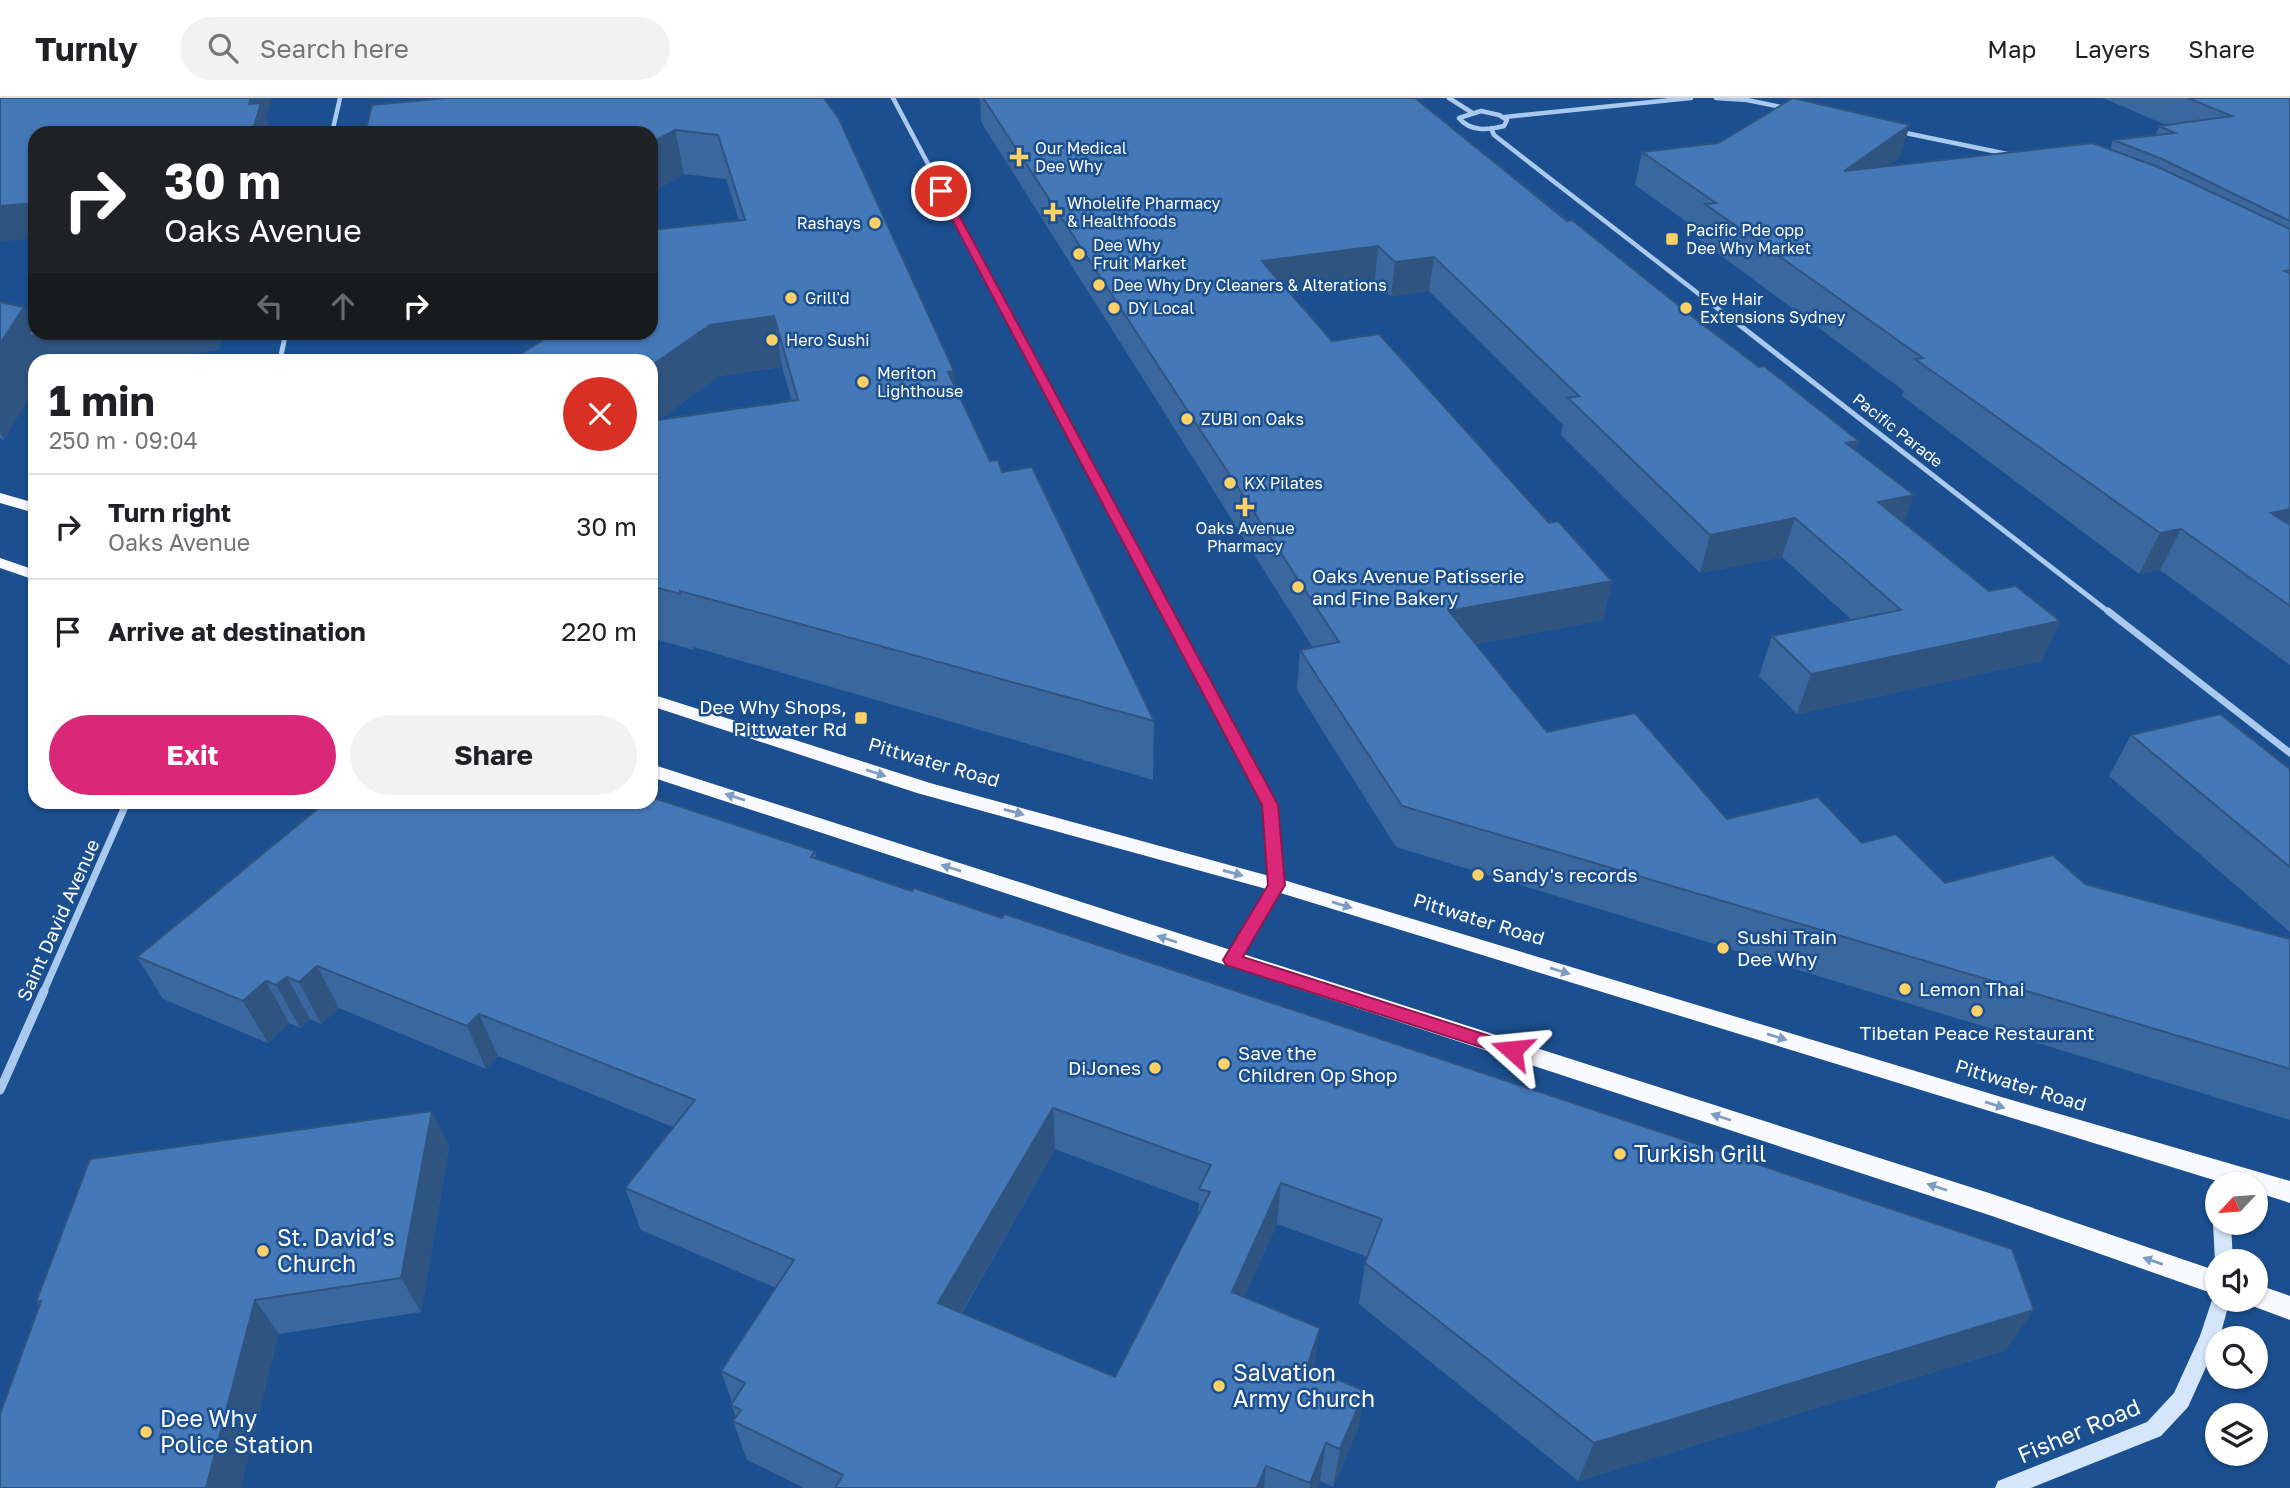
<!DOCTYPE html>
<html lang="en">
<head>
<meta charset="utf-8">
<style>
	:root { --surface:#fff; --page:#f2f2f2; --text:#202124; --muted:#757577; --line:#e0e0e0; --accent:#db2777 }
	body { margin:0; font-family:"Golos Text",sans-serif; background:var(--page); color:var(--text); height:100vh; display:flex; flex-direction:column; font-size:26px; white-space:nowrap }
	* { box-sizing:border-box; margin:0 }
	p { font-size:23px; color:var(--muted) }
	.icon { flex:none; width:38px; height:38px; fill:none; stroke:currentColor; stroke-width:2; stroke-linecap:round; stroke-linejoin:round }
	.map { position:relative; flex:1; overflow:hidden }
	.side { position:absolute; left:28px; top:256px; width:630px; height:455px; display:flex; flex-direction:column; background:var(--surface); border-radius:21px; box-shadow:0 2px 5px #0004 }
	.side>* { flex:none }
	.guide { position:absolute; left:28px; top:28px; width:630px; height:214px; border-radius:21px; box-shadow:0 2px 5px #0004; background:#202124; color:#fff; overflow:hidden }
	.needle { width:46px; rotate:244deg }
	.buttons { position:absolute; left:2205px; top:1074px; display:grid; gap:14px }
	.buttons a { display:grid; place-items:center; width:63px; height:63px; border-radius:50%; background:var(--surface); box-shadow:0 2px 5px #0004; font-size:35px }
	.pin { position:absolute; display:grid; place-items:center; width:60px; height:60px; color:#fff; margin:-30px; border:4px solid #fff; border-radius:50%; box-shadow:0 2px 7px #0007 }
	.me { position:absolute; width:77px; margin:-38px; rotate:288deg; stroke-linejoin:round; filter:drop-shadow(0 0 5px #0008) }
	.turn { display:flex; align-items:center; gap:24px; height:147px; padding:0 21px; font-size:32px }
	.turn .icon { width:91px; height:91px; stroke-width:2.5 }
	.turn b { display:block; font-size:49px; line-height:60px }
	.lanes { display:flex; align-items:center; height:66px; padding:0 21px; background:#0003; justify-content:center; gap:35px; direction:ltr }
	.lanes .off { opacity:.35 }
	.round { display:grid; place-items:center; flex:none; width:74px; height:74px; border-radius:37px; background:var(--page) }
	.overview { display:flex; align-items:center; justify-content:space-between; height:119px; padding:0 21px }
	h1 { font-size:42px; font-weight:700; line-height:52px }
	.button { display:flex; gap:14px; margin-top:auto; padding:14px 21px }
	.button a { flex:1; height:80px; border-radius:42px; background:var(--accent); color:#fff; font-size:28px; font-weight:700; line-height:80px; text-align:center }
	.button a+a { background:var(--page); color:var(--text) }
	ul { padding:0; list-style:none }
	li { display:flex; align-items:center; gap:21px; height:105px; padding:0 21px; border-top:2px solid var(--line) }
	li div { flex:1 }
	li b { display:block; font-size:26px }
	li em { font-style:normal }
	header { display:flex; align-items:center; gap:42px; box-sizing:border-box; height:98px; padding:0 35px; background:var(--surface); border-bottom:2px solid var(--line) }
	header strong { font-size:33px }
	nav { display:flex; gap:38px; margin-inline-start:auto; font-size:24px }
	.search { width:490px; height:63px; background:var(--page); display:flex; align-items:center; gap:18px; box-sizing:border-box; padding:0 24px; border-radius:38px; color:var(--muted); font-size:26px }
	.map>svg:first-child { display:block }
	.lines { fill:none; stroke-linecap:round; stroke-linejoin:round }
	.minor-far3 { stroke:#a9c9ee; stroke-width:4.5 }
	.minor-far2 { stroke:#a9c9ee; stroke-width:5 }
	.minor-far1 { stroke:#a9c9ee; stroke-width:7 }
	.minor { stroke:#a9c9ee; stroke-width:9 }
	.secondary { fill:#d6e6fa; fill-rule:evenodd }
	.trunk { fill:#f8faff; fill-rule:evenodd }
	.wall { fill:#3a679d; fill-rule:evenodd }
	.shaded-wall { fill:#305480 }
	.building { fill:#4478b7; stroke:#305480; stroke-width:2; fill-rule:evenodd }
	.oneway { fill:#7e9cc1 }
	.route { fill:#db2777; stroke:#8e194d; stroke-width:2 }
	.poi-dot { fill:#ffd166; stroke:#1b4f8f; stroke-width:2.5 }
	.labels { text-anchor:middle; stroke-width:5; stroke-linejoin:round; paint-order:stroke }
	.far-poi-label { font-size:16px; fill:#fff; stroke:#1b4f8f; text-anchor:start }
	.far-street-label { font-size:16px; fill:#fff; stroke:#1b4f8f }
	.poi-label { font-size:19px; fill:#fff; stroke:#1b4f8f; text-anchor:start }
	.street-label { font-size:19px; fill:#fff; stroke:#1b4f8f }
	.near-poi-label { font-size:23px; fill:#fff; stroke:#1b4f8f; text-anchor:start }
	.near-street-label { font-size:23px; fill:#fff; stroke:#1b4f8f }
</style>
</head>
<body>
<header>
<strong>Turnly</strong>
<div class="search"><svg class="icon" aria-label="search" viewBox="0 0 24 24"><circle cx="10" cy="10" r="6"/><path d="M15 15l6 6"/></svg>Search here</div>
<nav><a>Map</a><a>Layers</a><a>Share</a></nav>
</header>
<div class="map">
<svg width="2290" height="1390" viewBox="0 0 2290 1390">
	<rect width="100%" height="100%" fill="#1b4f8f"/>
	<g class="lines">
		<path class="minor-far3" d="M 893,0 L 1012,224
			M 1449,0 L 1471,14
			M 1716,0 L 1747,2 L 1786,10
			M 1481,13 L 1499,17 L 1507,22 L 1504,28 C 1488,32 1470,34 1459,20 Z
			M 1505,19 L 1691,0
			M 1491,30 L 1494,37 L 1735,224
			M 1901,34 L 2012,57
			M 332,35 L 340,0"/>
		<path class="minor-far2" d="M 1011,222 L 1168,515
			M 1733,222 L 2110,515
			M 280,262 L 286,234"/>
		<path class="minor-far1" d="M 1167,513 L 1270,707 L 1277,787 L 1232,862
			M 2108,513 L 2290,655
			M 43,895 L 127,704"/>
		<path class="minor" d="M 0,992 L 44,893"/>
		<path class="secondary" d="M 2216,1119 L 2217,1119 L 2217,1125 L 2231,1125 L 2233,1164 L 2217,1164 L 2217,1169 L 2215,1164 L 2213,1125 Z
			M 2217,1195 L 2217,1202 L 2230,1202 L 2220,1238 L 2188,1309 L 2161,1338 L 2031,1390 L 1995,1390 L 1998,1383 L 2147,1324 L 2174,1295 L 2200,1238 L 2212,1202 Z"/>
		<path class="trunk" d="M 0,395 L 35,405 L 35,415 L 0,405 Z
			M 0,460 L 35,472 L 35,482 L 0,470 Z
			M 651,596 L 930,685 L 1277,780 L 1998,998 L 2290,1083 L 2290,1105 L 2256,1094 L 2256,1087 L 2230,1087 L 1274,793 L 917,695 L 651,608 Z
			M 651,666 L 1992,1096 L 2217,1173 L 2217,1197 L 1992,1118 L 651,679 Z
			M 2256,1186 L 2290,1198 L 2290,1222 L 2247,1206 L 2245,1202 L 2256,1202 Z"/>
	</g>
	<path class="wall" d="M 824,0 L 955,290 L 990,363 L 1002,374 L 1154,623 L 1153,682 L 693,549 L 694,552 L 651,540 L 651,262 L 739,122 L 726,81 L 684,76 L 651,95 L 651,35 ZM 782,269 L 792,303 L 660,321 L 719,278 Z
		M 980,0 L 1415,0 L 1856,352 L 1904,425 L 1989,493 L 2060,523 L 2041,563 L 1797,616 L 1759,578 L 1772,538 L 1852,522 L 1782,459 L 1700,475 L 1561,337 L 1563,327 L 1429,193 L 1391,198 L 1375,182 L 1289,193 L 1332,243 L 1549,425 L 1612,483 L 1603,522 L 1476,546 L 1547,634 L 1727,721 L 1862,745 L 1945,785 L 2085,786 L 2290,841 L 2290,1022 L 1396,749 L 1297,592 L 1300,552 L 1313,550 L 981,24 Z
		M 2103,0 L 2290,0 L 2290,567 L 2160,472 L 2139,476 L 1902,298 L 1904,293 L 1697,140 L 1698,132 L 1635,87 L 1642,54 L 1900,59 L 1887,68 L 2110,51 L 2113,42 L 2156,37 L 2159,28 L 2166,27 Z
		M 0,204 L 33,228 L 219,252 L 35,262 L 4,342 L 0,341 Z
		M 2131,637 L 2290,671 L 2290,834 L 2109,678 Z
		M 815,753 L 816,761 L 2006,1252 L 1578,1383 L 1359,1206 L 1365,1165 L 1368,1159 L 1277,1126 L 1244,1199 L 1314,1270 L 1314,1272 L 1365,1293 L 1358,1331 L 1333,1389 L 1320,1383 L 1318,1390 L 804,1390 L 747,1362 L 733,1323 L 736,1319 L 731,1307 L 732,1305 L 721,1273 L 776,1190 L 641,1132 L 625,1090 L 673,1029 L 498,958 L 486,971 L 339,910 L 321,926 L 310,921 L 300,930 L 289,925 L 268,945 L 163,901 L 137,859 ZM 1055,1051 L 1199,1105 L 1198,1116 L 1115,1279 L 962,1215 Z
		M 449,1048 L 421,1214 L 279,1236 L 39,1208 L 36,1204 Z"/>
	<path class="shaded-wall" d="M 251,0 L 272,0 L 266,19 L 271,35 L 254,35 L 249,6 Z
		M 1910,27 L 1900,59 L 1834,106 L 1844,73 Z
		M 675,32 L 684,76 L 651,95 L 651,45 Z
		M 35,105 L 35,140 L 0,144 L 0,108 Z
		M 1378,148 L 1375,182 L 1261,197 L 1262,163 Z
		M 1434,159 L 1429,193 L 1391,198 L 1395,164 Z
		M 24,209 L 35,231 L 58,234 L 224,234 L 219,252 L 140,262 L 35,262 L 35,290 L 4,342 L 0,334 L 0,246 Z
		M 774,218 L 782,269 L 719,278 L 651,328 L 651,268 L 710,227 Z
		M 954,273 L 958,325 L 948,274 Z
		M 1859,343 L 1846,380 L 1846,345 Z
		M 1914,397 L 1900,436 L 1878,404 Z
		M 2290,411 L 2290,447 L 2271,415 Z
		M 1795,420 L 1782,459 L 1700,475 L 1710,437 Z
		M 2181,431 L 2160,472 L 2139,476 L 2160,435 Z
		M 1612,483 L 1603,522 L 1443,552 L 1449,513 Z
		M 2060,523 L 2041,563 L 1797,616 L 1811,576 Z
		M 317,868 L 339,910 L 321,926 L 299,884 Z
		M 287,879 L 310,921 L 300,930 L 276,887 Z
		M 266,883 L 289,925 L 268,945 L 243,903 Z
		M 479,916 L 498,958 L 486,971 L 467,928 Z
		M 1053,1010 L 1055,1051 L 944,1245 L 938,1205 Z
		M 432,1013 L 449,1048 L 421,1214 L 401,1180 Z
		M 1281,1085 L 1277,1126 L 1229,1234 L 1232,1194 Z
		M 255,1202 L 279,1236 L 241,1390 L 206,1390 Z
		M 2034,1212 L 2006,1252 L 1578,1383 L 1594,1345 Z
		M 1320,1230 L 1314,1270 L 1301,1308 L 1307,1269 Z
		M 1365,1293 L 1358,1331 L 1333,1389 L 1340,1351 Z
		M 1326,1345 L 1320,1383 L 1318,1390 L 1310,1390 L 1310,1385 Z
		M 1266,1368 L 1264,1390 L 1257,1390 Z"/>
	<path class="building" d="M 0,0 L 251,0 L 249,6 L 261,5 L 253,32 L 263,31 L 261,35 L 35,35 L 35,105 L 0,108 Z
		M 446,0 L 824,0 L 839,21 L 954,273 L 948,274 L 990,363 L 998,362 L 1002,374 L 1032,369 L 1154,623 L 680,493 L 680,496 L 651,488 L 651,323 L 798,302 L 774,218 L 710,227 L 651,268 L 651,262 L 511,262 L 548,239 L 548,234 L 651,234 L 651,132 L 745,122 L 718,37 L 675,32 L 651,45 L 651,35 L 365,35 L 372,7 Z
		M 983,0 L 1415,0 L 1567,123 L 1572,122 L 1698,223 L 1759,269 L 1764,268 L 1859,343 L 1846,345 L 1914,397 L 1878,404 L 1989,493 L 2016,488 L 2060,523 L 1811,576 L 1772,538 L 1901,512 L 1795,420 L 1710,437 L 1568,300 L 1579,298 L 1434,159 L 1395,164 L 1378,148 L 1262,163 L 1332,243 L 1379,236 L 1549,425 L 1558,423 L 1612,483 L 1449,513 L 1547,634 L 1635,615 L 1727,721 L 1818,699 L 1862,745 L 1896,736 L 1945,785 L 2053,757 L 2085,786 L 2290,841 L 2290,971 L 1402,708 L 1300,552 L 1339,544 Z
		M 1793,0 L 1910,27 L 1844,73 L 2093,45 L 2158,69 L 2290,131 L 2290,172 L 2285,173 L 2290,175 L 2290,411 L 2271,415 L 2290,427 L 2290,508 L 2181,431 L 2160,435 L 1915,261 L 1923,260 L 1705,106 L 1716,105 L 1642,54 L 1718,45 Z
		M 2188,0 L 2290,0 L 2290,123 L 2162,61 L 2113,42 L 2175,35 L 2159,28 L 2232,18 Z
		M 0,204 L 24,209 L 0,246 Z
		M 35,224 L 35,234 L 58,234 L 28,238 Z
		M 2220,616 L 2290,671 L 2290,769 L 2131,637 Z
		M 651,699 L 815,753 L 811,759 L 912,793 L 914,790 L 1002,820 L 1005,816 L 2012,1151 L 2034,1212 L 1594,1345 L 1365,1165 L 1382,1121 L 1281,1085 L 1232,1194 L 1320,1230 L 1307,1269 L 1365,1293 L 1340,1351 L 1326,1345 L 1310,1385 L 1266,1368 L 1257,1390 L 835,1390 L 843,1377 L 733,1323 L 741,1312 L 731,1307 L 745,1285 L 721,1273 L 794,1162 L 625,1090 L 695,1002 L 479,916 L 467,928 L 317,868 L 299,884 L 287,879 L 276,887 L 266,883 L 243,903 L 137,859 L 326,704 L 651,704 ZM 1053,1010 L 1211,1067 L 1199,1091 L 1210,1094 L 1115,1279 L 938,1205 Z
		M 432,1013 L 401,1180 L 255,1202 L 206,1390 L 0,1390 L 0,1316 L 41,1203 L 36,1204 L 90,1061 Z"/>
	<defs><path id="oneway-solid" d="M-6-.8H1V-3.2L6.5 0L1 3.2V.8H-6Z" transform="scale(1.75)"/></defs>
	<g class="oneway">
		<use href="#oneway-solid" transform="translate(876 675) rotate(18)"/>
		<use href="#oneway-solid" transform="translate(735 699) rotate(-162)"/>
		<use href="#oneway-solid" transform="translate(1014 714) rotate(15)"/>
		<use href="#oneway-solid" transform="translate(951 770) rotate(-162)"/>
		<use href="#oneway-solid" transform="translate(1233 775) rotate(15)"/>
		<use href="#oneway-solid" transform="translate(1342 807) rotate(17)"/>
		<use href="#oneway-solid" transform="translate(1167 841) rotate(-162)"/>
		<use href="#oneway-solid" transform="translate(1560 873) rotate(17)"/>
		<use href="#oneway-solid" transform="translate(1777 939) rotate(17)"/>
		<use href="#oneway-solid" transform="translate(1995 1007) rotate(17)"/>
		<use href="#oneway-solid" transform="translate(1721 1019) rotate(-162)"/>
		<use href="#oneway-solid" transform="translate(1937 1089) rotate(-162)"/>
		<use href="#oneway-solid" transform="translate(2153 1163) rotate(-161)"/>
	</g>
	<path class="route" d="M 941,91 L 946,93 L 1278,707 L 1285,787 L 1243,859 L 1518,947 L 1521,952 L 1518,957 L 1512,959 L 1226,867 L 1223,862 L 1268,787 L 1262,707 L 937,93 Z"/>
	<g class="poi-dot">
		<path d="M1015.5 48.5h7v7h7v7h-7v7h-7v-7h-7v-7h7z"/>
		<path d="M1049.5 103.5h7v7h7v7h-7v7h-7v-7h-7v-7h7z"/>
		<circle cx="875" cy="125" r="7"/>
		<rect x="1665" y="134" width="14" height="14" rx="3.5"/>
		<circle cx="1079" cy="156" r="7"/>
		<circle cx="1099" cy="187" r="7"/>
		<circle cx="791" cy="200" r="7"/>
		<circle cx="1114" cy="210" r="7"/>
		<circle cx="1686" cy="210" r="7"/>
		<circle cx="772" cy="242" r="7"/>
		<circle cx="863" cy="284" r="7"/>
		<circle cx="1187" cy="321" r="7"/>
		<circle cx="1230" cy="385" r="7"/>
		<path d="M1241.5 398.5h7v7h7v7h-7v7h-7v-7h-7v-7h7z"/>
		<circle cx="1298" cy="489" r="7"/>
		<rect x="854" y="613" width="14" height="14" rx="3.5"/>
		<circle cx="1478" cy="777" r="7"/>
		<circle cx="1723" cy="850" r="7"/>
		<circle cx="1905" cy="891" r="7"/>
		<circle cx="1977" cy="913" r="7"/>
		<circle cx="1224" cy="966" r="7"/>
		<circle cx="1155" cy="970" r="7"/>
		<circle cx="1620" cy="1056" r="7"/>
		<circle cx="263" cy="1153" r="7"/>
		<circle cx="1219" cy="1288" r="7"/>
		<circle cx="146" cy="1334" r="7"/>
	</g>
	<g class="labels">
		<g class="far-poi-label">
			<text x="1035" y="56">Our Medical<tspan x="1035" dy="18">Dee Why</tspan></text>
			<text x="1067" y="111">Wholelife Pharmacy<tspan x="1067" dy="18">&amp; Healthfoods</tspan></text>
			<text x="861" y="131" text-anchor="end">Rashays</text>
			<text x="1686" y="138">Pacific Pde opp<tspan x="1686" dy="18">Dee Why Market</tspan></text>
			<text x="1093" y="153">Dee Why<tspan x="1093" dy="18">Fruit Market</tspan></text>
			<text x="1113" y="193">Dee Why Dry Cleaners &amp; Alterations</text>
			<text x="805" y="206">Grill'd</text>
			<text x="1700" y="207">Eve Hair<tspan x="1700" dy="18">Extensions Sydney</tspan></text>
			<text x="1128" y="216">DY Local</text>
			<text x="786" y="248">Hero Sushi</text>
			<text x="877" y="281">Meriton<tspan x="877" dy="18">Lighthouse</tspan></text>
			<text x="1201" y="327">ZUBI on Oaks</text>
			<text x="1244" y="391">KX Pilates</text>
			<text x="1245" y="436" text-anchor="middle">Oaks Avenue<tspan x="1245" dy="18">Pharmacy</tspan></text>
		</g>
		<g class="far-street-label">
			<text transform="translate(1898 332) rotate(38)" y="6">Pacific Parade</text>
		</g>
		<g class="poi-label">
			<text x="1312" y="485">Oaks Avenue Patisserie<tspan x="1312" dy="22">and Fine Bakery</tspan></text>
			<text x="847" y="616" text-anchor="end">Dee Why Shops,<tspan x="847" dy="22">Pittwater Rd</tspan></text>
			<text x="1492" y="784">Sandy's records</text>
			<text x="1737" y="846">Sushi Train<tspan x="1737" dy="22">Dee Why</tspan></text>
			<text x="1919" y="898">Lemon Thai</text>
			<text x="1977" y="942" text-anchor="middle">Tibetan Peace Restaurant</text>
			<text x="1238" y="962">Save the<tspan x="1238" dy="22">Children Op Shop</tspan></text>
			<text x="1141" y="977" text-anchor="end">DiJones</text>
		</g>
		<g class="street-label">
			<text transform="translate(934 664) rotate(16)" y="7">Pittwater Road</text>
			<text transform="translate(1479 821) rotate(17)" y="7">Pittwater Road</text>
			<text transform="translate(58 822) rotate(-66)" y="7">Saint David Avenue</text>
			<text transform="translate(2021 987) rotate(17)" y="7">Pittwater Road</text>
		</g>
		<g class="near-poi-label">
			<text x="1634" y="1064">Turkish Grill</text>
			<text x="277" y="1148">St. David’s<tspan x="277" dy="26">Church</tspan></text>
			<text x="1233" y="1283">Salvation<tspan x="1233" dy="26">Army Church</tspan></text>
			<text x="160" y="1329">Dee Why<tspan x="160" dy="26">Police Station</tspan></text>
		</g>
		<g class="near-street-label">
			<text transform="translate(2079 1333) rotate(-23)" y="8">Fisher Road</text>
		</g>
	</g>
</svg>
<div class="buttons">
<a><svg class="needle" viewBox="-14 -14 28 28"><path d="M0-13l5 13h-10z" fill="#e53935"/><path d="M0 13l5-13h-10z" fill="#757577"/></svg></a>
<a><svg class="icon" aria-label="sound" viewBox="0 0 24 24"><path d="M4 9h4l5-4v14l-5-4H4zM17 9q2 3 0 6"/></svg></a>
<a><svg class="icon" aria-label="search" viewBox="0 0 24 24"><circle cx="10" cy="10" r="6"/><path d="M15 15l6 6"/></svg></a>
<a><svg class="icon" aria-label="layers" viewBox="0 0 24 24"><path d="M12 4l9 5-9 5-9-5zM3 14l9 5 9-5"/></svg></a>
</div>
<div class="pin" style="left:941px;top:93px;background:#d93025"><svg class="icon" aria-label="arrive" viewBox="0 0 24 24"><path d="M6 21V4h12l-3 4 3 4H6"/></svg></div>
<svg class="me" style="left:1512px;top:952px" viewBox="-20 -20 40 40"><path d="M0-17L14 15 0 8-14 15z" fill="#db2777" stroke="#fff" stroke-width="4"/></svg>
<div class="guide">
<div class="turn"><svg class="icon" aria-label="right" viewBox="0 0 24 24"><path d="M7 20v-9h11M14 6l5 5-5 5"/></svg><div><b>30 m</b>Oaks Avenue</div></div>
<div class="lanes"><svg class="icon off" aria-label="left" viewBox="0 0 24 24"><path d="M17 20v-9H6M10 6l-5 5 5 5"/></svg><svg class="icon off" aria-label="ahead" viewBox="0 0 24 24"><path d="M12 20V5M6 11l6-6 6 6"/></svg><svg class="icon" aria-label="right" viewBox="0 0 24 24"><path d="M7 20v-9h11M14 6l5 5-5 5"/></svg></div>
</div>
<section class="side">
<div class="overview"><div><h1>1 min</h1><p>250 m · 09:04</p></div><a class="round" style="background:#d93025;color:#fff"><svg class="icon" aria-label="close" viewBox="0 0 24 24"><path d="M6 6l12 12M18 6L6 18"/></svg></a></div>
<ul>
<li><svg class="icon" aria-label="right" viewBox="0 0 24 24"><path d="M7 20v-9h11M14 6l5 5-5 5"/></svg><div><b>Turn right</b><p>Oaks Avenue</p></div><em>30 m</em></li>
<li><svg class="icon" aria-label="arrive" viewBox="0 0 24 24"><path d="M6 21V4h12l-3 4 3 4H6"/></svg><div><b>Arrive at destination</b></div><em>220 m</em></li>
</ul>
<div class="button"><a>Exit</a><a>Share</a></div>
</section>
</div>
</body>
</html>
